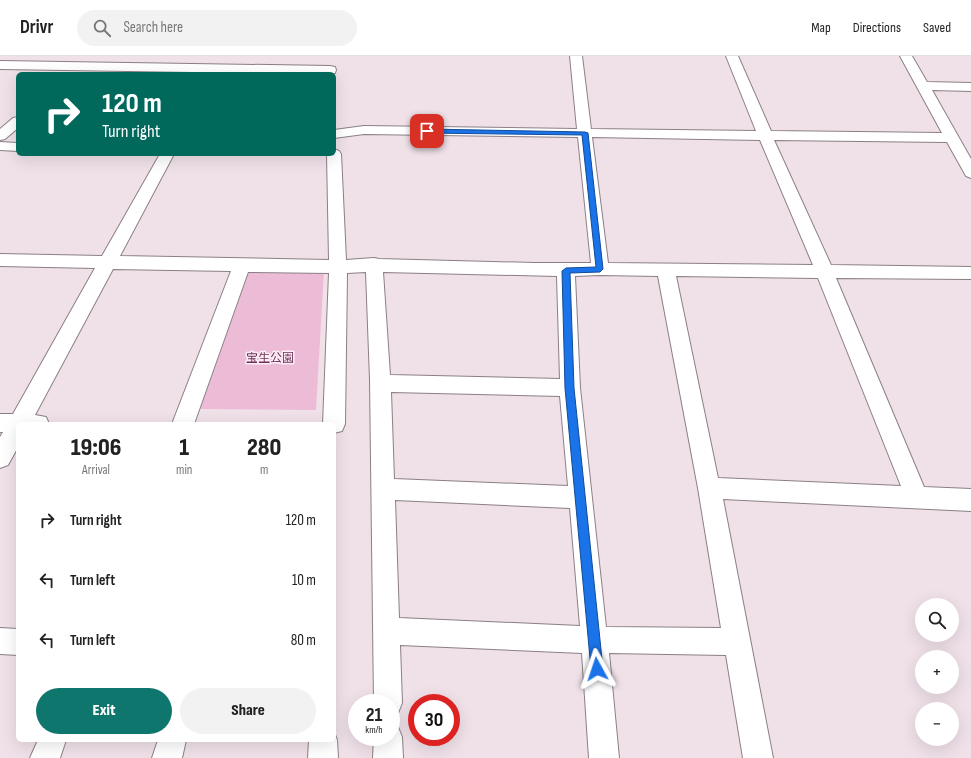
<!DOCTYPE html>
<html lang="en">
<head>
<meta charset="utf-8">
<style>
	:root { --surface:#fff; --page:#f2f2f2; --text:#222; --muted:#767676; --line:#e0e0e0; --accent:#0f766e }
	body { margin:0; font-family:"Sofia Sans Condensed","Noto Sans JP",sans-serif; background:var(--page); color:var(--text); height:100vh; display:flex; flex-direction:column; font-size:15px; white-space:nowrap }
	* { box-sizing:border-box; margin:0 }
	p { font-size:13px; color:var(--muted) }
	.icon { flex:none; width:22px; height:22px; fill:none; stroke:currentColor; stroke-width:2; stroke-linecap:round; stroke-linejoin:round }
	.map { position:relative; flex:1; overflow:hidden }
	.sheet { position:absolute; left:16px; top:366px; width:320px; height:320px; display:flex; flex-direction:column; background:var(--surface); border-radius:6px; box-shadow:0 4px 16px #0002 }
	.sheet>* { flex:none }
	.banner { position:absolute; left:16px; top:16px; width:320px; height:84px; border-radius:6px; box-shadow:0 4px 16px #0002; background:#00695c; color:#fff; overflow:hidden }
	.controls { position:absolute; left:915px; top:542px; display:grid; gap:8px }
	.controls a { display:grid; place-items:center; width:44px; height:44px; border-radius:50%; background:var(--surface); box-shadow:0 4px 16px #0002; font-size:20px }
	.speed { position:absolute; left:348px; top:638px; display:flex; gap:8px; font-size:20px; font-weight:700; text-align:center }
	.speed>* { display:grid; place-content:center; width:52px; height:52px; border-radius:50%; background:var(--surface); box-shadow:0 4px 16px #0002; line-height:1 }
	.speed small { font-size:10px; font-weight:400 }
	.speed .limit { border:6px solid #d22; background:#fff; color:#111 }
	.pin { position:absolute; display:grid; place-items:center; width:34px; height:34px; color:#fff; margin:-17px; border-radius:8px; box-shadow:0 2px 6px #0006 }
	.me { position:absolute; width:44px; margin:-22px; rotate:355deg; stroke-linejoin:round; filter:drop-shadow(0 0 3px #0008) }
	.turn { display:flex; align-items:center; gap:14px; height:84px; padding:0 20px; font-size:18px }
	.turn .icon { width:52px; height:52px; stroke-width:2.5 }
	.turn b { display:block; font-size:28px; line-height:34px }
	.eta { display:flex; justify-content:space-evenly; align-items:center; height:68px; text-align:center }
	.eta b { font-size:24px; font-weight:800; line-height:28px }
	.button { display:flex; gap:8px; margin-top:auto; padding:8px 20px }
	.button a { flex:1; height:46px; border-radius:24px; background:var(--accent); color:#fff; font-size:16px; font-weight:800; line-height:46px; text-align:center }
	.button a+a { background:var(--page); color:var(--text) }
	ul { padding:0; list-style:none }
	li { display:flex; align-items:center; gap:12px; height:60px; padding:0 20px }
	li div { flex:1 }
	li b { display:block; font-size:15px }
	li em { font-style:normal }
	header { display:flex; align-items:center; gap:24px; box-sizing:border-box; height:56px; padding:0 20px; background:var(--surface); border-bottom:1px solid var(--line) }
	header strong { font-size:19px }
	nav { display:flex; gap:22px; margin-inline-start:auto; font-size:14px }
	.search { width:280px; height:36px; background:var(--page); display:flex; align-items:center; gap:10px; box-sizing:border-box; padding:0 14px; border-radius:22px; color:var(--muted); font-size:15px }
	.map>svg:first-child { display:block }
	.green { fill:#ecbcd7 }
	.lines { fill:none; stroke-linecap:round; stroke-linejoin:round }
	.minor-casing { stroke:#8b7f86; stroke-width:2 }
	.minor { fill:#fff; fill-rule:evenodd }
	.route { fill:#1a73e8; stroke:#114b97 }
	.labels { text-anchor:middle; stroke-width:3; stroke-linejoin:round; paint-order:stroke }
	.park-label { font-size:12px; fill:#6f3158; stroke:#fdeef6 }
</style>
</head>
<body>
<header>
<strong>Drivr</strong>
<div class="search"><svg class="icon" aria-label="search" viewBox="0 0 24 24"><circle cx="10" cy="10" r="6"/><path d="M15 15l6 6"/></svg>Search here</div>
<nav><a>Map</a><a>Directions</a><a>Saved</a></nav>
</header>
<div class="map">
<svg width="971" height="702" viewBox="0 0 971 702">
	<rect width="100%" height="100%" fill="#f0e1e9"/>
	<path class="green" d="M 249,215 L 324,215 L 316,354 L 200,353 Z"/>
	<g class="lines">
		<g class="minor-casing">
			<path id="minor" d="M 570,0 L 582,0 L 591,73 L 756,75 L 726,0 L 738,0 L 771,75 L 942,77 L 900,0 L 912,0 L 927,26 L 971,27 L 971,35 L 932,34 L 971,103 L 971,122 L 966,120 L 947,86 L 774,84 L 831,209 L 971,211 L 971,223 L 836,222 L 924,431 L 971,433 L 971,455 L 723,443 L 773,702 L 743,702 L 726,599 L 609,597 L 619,702 L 589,702 L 582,597 L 400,589 L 402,647 L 398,657 L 391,660 L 391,647 L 374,647 L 370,324 L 366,216 L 347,217 L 345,368 L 342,375 L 334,377 L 334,368 L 323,368 L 329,217 L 248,216 L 194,368 L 172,368 L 231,215 L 113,213 L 35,359 L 46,361 L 49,368 L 18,368 L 18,391 L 8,409 L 0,412 L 0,381 L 3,376 L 0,376 L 0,358 L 13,358 L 95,212 L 0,210 L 0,198 L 102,200 L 160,98 L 174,98 L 120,200 L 329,204 L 327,98 L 334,98 L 334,93 L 339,95 L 341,98 L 346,204 L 374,202 L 379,203 L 534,207 L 591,207 L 578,81 L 364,78 L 334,82 L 334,74 L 364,70 L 577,73 ZM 592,81 L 760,84 L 813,209 L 608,207 ZM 383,216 L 557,220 L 560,323 L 390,319 ZM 600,219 L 658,220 L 698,432 L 721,572 L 606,571 L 580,332 L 575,220 ZM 676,220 L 818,222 L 901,430 L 718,422 ZM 391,336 L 560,340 L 568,430 L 394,423 ZM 395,444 L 570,452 L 580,570 L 399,562 Z
				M 0,5 L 330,10 L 335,11 L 336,14 L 335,17 L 330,18 L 0,13 Z
				M 18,61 L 18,72 L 5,83 L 0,84 L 0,73 L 13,62 Z
				M 0,86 L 18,87 L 18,95 L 0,94 Z
				M 0,572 L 18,573 L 18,599 L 0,598 Z
				M 391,668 L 398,671 L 402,681 L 403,702 L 373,702 L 374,681 L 391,681 Z
				M 334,676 L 337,684 L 338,702 L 308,702 L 309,684 L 334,684 Z
				M 38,684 L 66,684 L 60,702 L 30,702 Z
				M 158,684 L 186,684 L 182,702 L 152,702 Z"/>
		</g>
		<use href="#minor" class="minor"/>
	</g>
	<path class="route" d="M 427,73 L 585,76 L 588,77 L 603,213 L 600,216 L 570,217 L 574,332 L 603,613 L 601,617 L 597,619 L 592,617 L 591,613 L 565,332 L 562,215 L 566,212 L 596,211 L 582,79 L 425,77 L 424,75 Z"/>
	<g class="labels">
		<g class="park-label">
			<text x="270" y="306">宝生公園</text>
		</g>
	</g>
</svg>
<div class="controls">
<a><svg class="icon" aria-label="search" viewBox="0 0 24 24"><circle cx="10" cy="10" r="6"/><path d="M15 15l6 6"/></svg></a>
<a>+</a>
<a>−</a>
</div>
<div class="speed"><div>21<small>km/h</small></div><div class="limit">30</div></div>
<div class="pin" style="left:427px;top:75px;background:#d93025"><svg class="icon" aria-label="arrive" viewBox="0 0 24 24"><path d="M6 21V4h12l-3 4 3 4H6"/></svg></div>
<svg class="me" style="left:597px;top:613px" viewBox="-20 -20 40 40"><path d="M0-17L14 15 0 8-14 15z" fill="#1a73e8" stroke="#fff" stroke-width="4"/></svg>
<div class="banner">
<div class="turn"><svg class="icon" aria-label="right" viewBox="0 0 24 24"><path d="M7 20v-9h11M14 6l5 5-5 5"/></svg><div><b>120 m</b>Turn right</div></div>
</div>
<section class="sheet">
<div class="eta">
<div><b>19:06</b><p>Arrival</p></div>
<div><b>1</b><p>min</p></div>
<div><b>280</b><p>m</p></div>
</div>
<ul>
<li><svg class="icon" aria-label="right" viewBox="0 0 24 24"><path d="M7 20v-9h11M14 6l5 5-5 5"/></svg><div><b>Turn right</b></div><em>120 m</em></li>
<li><svg class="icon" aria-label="left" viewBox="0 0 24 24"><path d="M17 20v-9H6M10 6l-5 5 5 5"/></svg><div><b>Turn left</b></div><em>10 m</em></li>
<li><svg class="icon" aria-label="left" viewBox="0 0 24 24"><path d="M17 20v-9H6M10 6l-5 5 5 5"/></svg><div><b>Turn left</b></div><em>80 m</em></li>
</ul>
<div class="button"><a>Exit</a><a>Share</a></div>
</section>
</div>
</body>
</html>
